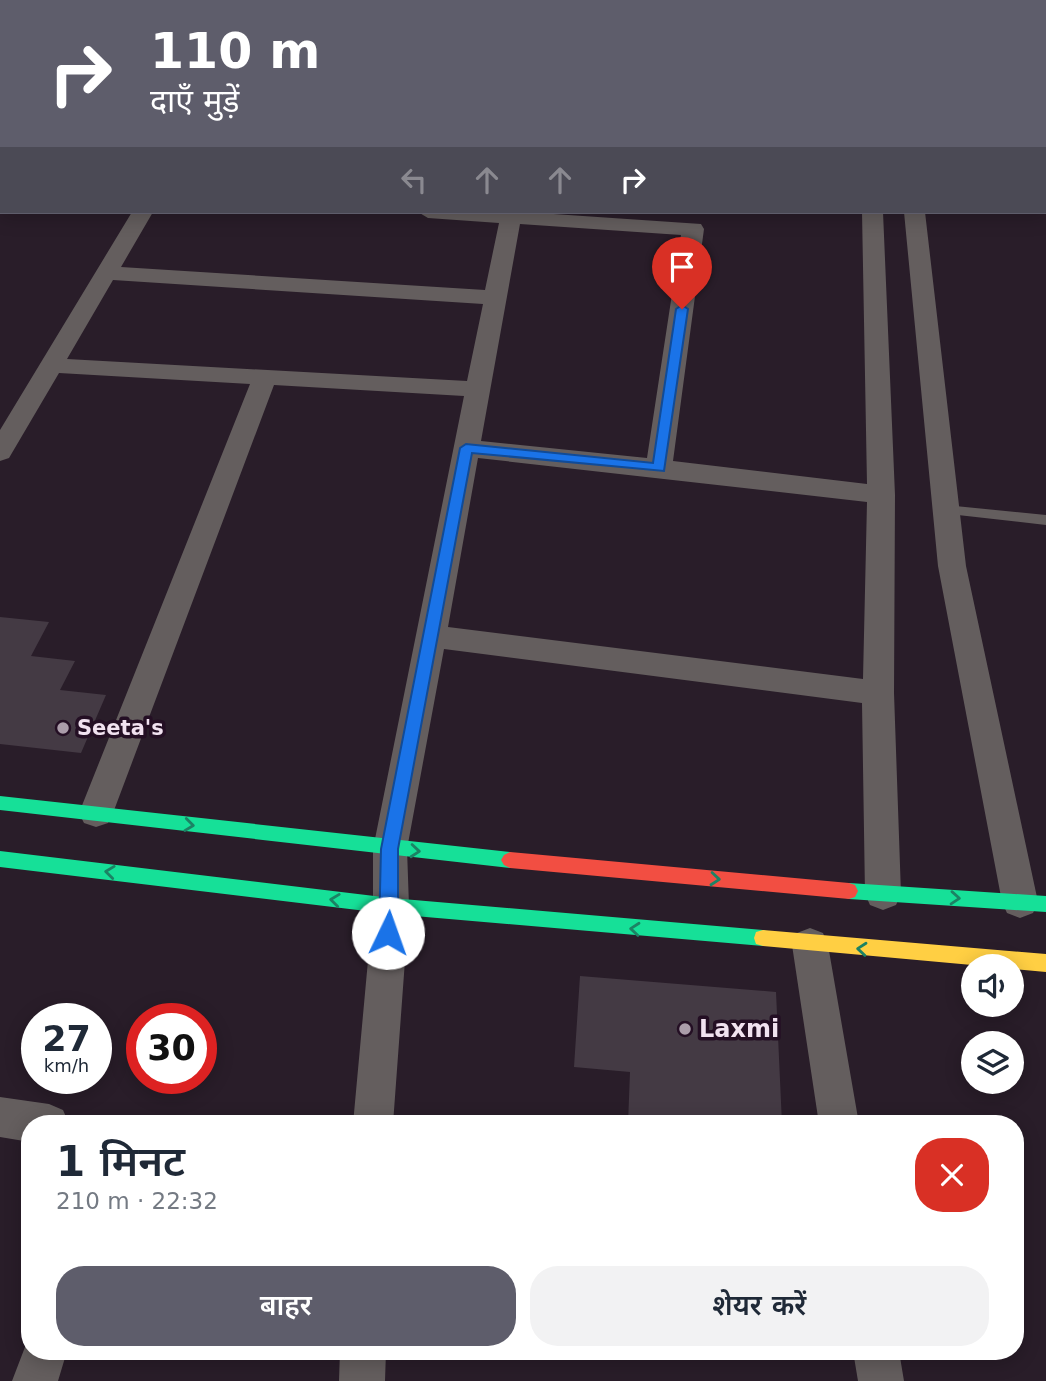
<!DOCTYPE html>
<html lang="hi">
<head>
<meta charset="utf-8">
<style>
	:root { --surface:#fff; --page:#f2f2f3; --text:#1f2937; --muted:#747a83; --accent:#5e5d6b }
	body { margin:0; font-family:"DejaVu Sans","Noto Sans Devanagari",sans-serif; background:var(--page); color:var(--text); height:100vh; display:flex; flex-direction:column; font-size:26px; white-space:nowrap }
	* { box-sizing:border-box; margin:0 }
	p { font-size:23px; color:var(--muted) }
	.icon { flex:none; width:38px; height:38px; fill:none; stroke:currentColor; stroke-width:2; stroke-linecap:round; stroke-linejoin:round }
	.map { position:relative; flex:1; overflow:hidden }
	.sheet { position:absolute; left:21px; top:1115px; width:1003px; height:245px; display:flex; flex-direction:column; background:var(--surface); border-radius:28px; box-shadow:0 4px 18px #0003 }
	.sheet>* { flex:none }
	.top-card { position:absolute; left:0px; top:0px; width:1046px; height:214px; box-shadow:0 4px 18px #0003; background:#5e5d6b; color:#fff; overflow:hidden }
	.buttons { position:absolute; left:961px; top:954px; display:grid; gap:14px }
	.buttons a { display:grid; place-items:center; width:63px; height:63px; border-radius:50%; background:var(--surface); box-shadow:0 4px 18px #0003; font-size:35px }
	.speed { position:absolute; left:21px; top:1003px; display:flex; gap:14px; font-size:35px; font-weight:700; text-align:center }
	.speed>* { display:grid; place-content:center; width:91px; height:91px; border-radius:50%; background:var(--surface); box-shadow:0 4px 18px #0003; line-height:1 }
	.speed small { font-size:18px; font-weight:400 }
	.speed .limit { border:10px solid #d22; background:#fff; color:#111 }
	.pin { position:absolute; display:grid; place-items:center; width:60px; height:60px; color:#fff; margin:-72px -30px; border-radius:50% 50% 50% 0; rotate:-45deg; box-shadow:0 0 7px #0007 }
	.pin .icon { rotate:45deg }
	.me { position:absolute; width:77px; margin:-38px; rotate:3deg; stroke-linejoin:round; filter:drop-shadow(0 0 5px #0008) }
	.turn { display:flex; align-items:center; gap:24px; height:147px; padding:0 35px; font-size:32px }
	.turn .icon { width:91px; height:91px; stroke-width:2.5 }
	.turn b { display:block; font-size:49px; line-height:60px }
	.lanes { display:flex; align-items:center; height:66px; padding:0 35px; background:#0003; justify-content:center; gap:35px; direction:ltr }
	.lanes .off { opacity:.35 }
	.round { display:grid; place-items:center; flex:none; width:74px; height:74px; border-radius:28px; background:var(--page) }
	.summary { display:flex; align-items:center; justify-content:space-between; height:119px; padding:0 35px }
	h1 { font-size:42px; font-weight:600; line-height:52px }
	.button { display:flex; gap:14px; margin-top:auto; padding:14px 35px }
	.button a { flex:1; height:80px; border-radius:28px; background:var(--accent); color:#fff; font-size:28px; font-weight:600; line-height:80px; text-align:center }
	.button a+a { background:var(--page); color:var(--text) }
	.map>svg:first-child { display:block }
	.building { fill:#443a44 }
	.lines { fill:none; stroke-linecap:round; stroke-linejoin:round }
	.lane { fill:#645e5e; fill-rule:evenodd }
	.street { fill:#645e5e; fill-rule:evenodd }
	.fast { fill:#16e098; fill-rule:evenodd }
	.slow { fill:#ffcf43; fill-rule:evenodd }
	.jam { fill:#f24e42; fill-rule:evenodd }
	.oneway { stroke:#1c8264 }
	.route { fill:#1a73e8; stroke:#114b97; stroke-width:2 }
	.poi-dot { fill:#ab9daa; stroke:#240f24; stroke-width:2.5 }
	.labels { text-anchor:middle; stroke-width:7; stroke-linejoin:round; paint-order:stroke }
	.poi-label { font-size:21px; font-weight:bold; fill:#f1e2f0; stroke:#240f24; text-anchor:start }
	.near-poi-label { font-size:24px; font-weight:bold; fill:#f1e2f0; stroke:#240f24; text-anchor:start }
</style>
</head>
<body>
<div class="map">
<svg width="1046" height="1381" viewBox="0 0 1046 1381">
	<rect width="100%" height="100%" fill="#291d29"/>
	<path class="building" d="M 0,617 L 49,622 L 31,656 L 75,661 L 60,690 L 106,695 L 81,753 L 0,744 Z
		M 580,976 L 776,992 L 782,1124 L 628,1124 L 630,1072 L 574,1067 Z"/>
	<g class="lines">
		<path class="lane" d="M 945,505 L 1046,515 L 1046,525 L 940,513 L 938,510 Z"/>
		<path class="street" d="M 361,0 L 377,0 L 377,2 L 361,2 Z
			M 726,0 L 742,0 L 742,2 L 726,2 Z
			M 896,0 L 912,0 L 912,2 L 896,2 Z
			M 0,20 L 2,20 L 2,30 L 0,30 Z
			M 0,66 L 2,66 L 2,76 L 0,76 Z
			M 0,124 L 2,124 L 2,136 L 0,136 Z
			M 0,199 L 2,212 L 7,212 L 0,214 Z
			M 132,212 L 153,212 L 121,267 L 485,290 L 499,223 L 428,218 L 418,212 L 524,212 L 701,224 L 704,229 L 673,461 L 867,484 L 862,212 L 883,212 L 895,495 L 894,693 L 901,894 L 896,905 L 883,910 L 870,905 L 865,894 L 862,703 L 444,649 L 407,849 L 409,906 L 393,1124 L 353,1124 L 373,906 L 373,849 L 464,396 L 274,385 L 113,813 L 108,823 L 96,827 L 84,823 L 79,813 L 250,384 L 59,373 L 9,458 L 0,461 L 0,430 ZM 520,224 L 681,235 L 647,458 L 481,441 ZM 113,280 L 483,304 L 467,381 L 67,359 ZM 478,458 L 867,502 L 863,679 L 448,627 Z
			M 904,212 L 925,212 L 966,566 L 1038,902 L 1033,913 L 1020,918 L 1007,913 L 1002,902 L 938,566 Z
			M 810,928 L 823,933 L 828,945 L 859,1124 L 819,1124 L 792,945 L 797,933 Z
			M 0,1097 L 49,1104 L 63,1110 L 69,1124 L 30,1124 L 30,1142 L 0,1137 Z
			M 30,1334 L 30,1351 L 67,1351 L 58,1381 L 12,1381 Z
			M 340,1351 L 386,1351 L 385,1381 L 339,1381 Z
			M 853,1351 L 899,1351 L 904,1381 L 858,1381 Z"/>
		<path class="fast" d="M 0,796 L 510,852 L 516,855 L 519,860 L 516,865 L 510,868 L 0,810 Z
			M 0,851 L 391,898 L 763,930 L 770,932 L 772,938 L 770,944 L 763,946 L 391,914 L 0,867 Z
			M 849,883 L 1046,896 L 1046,912 L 849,899 L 843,897 L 840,891 L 843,885 Z"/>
		<path class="slow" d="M 763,930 L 1046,954 L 1046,972 L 1012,969 L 1012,966 L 983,966 L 763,946 L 756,944 L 754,938 L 756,932 Z"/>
		<path class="jam" d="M 510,852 L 849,883 L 855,885 L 858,891 L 855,897 L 849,899 L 510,868 L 504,865 L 501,860 L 504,855 Z"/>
	</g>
	<defs><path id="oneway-chevron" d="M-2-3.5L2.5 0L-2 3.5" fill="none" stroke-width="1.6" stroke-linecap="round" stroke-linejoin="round" transform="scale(1.75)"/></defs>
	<g class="oneway">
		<use href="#oneway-chevron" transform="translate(189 825) rotate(7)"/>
		<use href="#oneway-chevron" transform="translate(415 851) rotate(5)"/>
		<use href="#oneway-chevron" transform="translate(110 872) rotate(-173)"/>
		<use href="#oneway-chevron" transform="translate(715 879) rotate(5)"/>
		<use href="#oneway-chevron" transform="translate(955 898) rotate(4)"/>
		<use href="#oneway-chevron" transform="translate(335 900) rotate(-173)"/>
		<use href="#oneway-chevron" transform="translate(635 929) rotate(-175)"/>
		<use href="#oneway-chevron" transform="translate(862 949) rotate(-175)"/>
	</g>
	<path class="route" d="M 682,305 L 688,309 L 664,471 L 472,453 L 398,849 L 398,933 L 395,939 L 388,942 L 382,939 L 379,933 L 381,849 L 460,448 L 466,444 L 653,463 L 676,309 Z"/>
	<g class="poi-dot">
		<circle cx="63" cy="728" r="7"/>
		<circle cx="685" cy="1029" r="7"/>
	</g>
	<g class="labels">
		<g class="poi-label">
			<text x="77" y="735">Seeta's</text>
		</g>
		<g class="near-poi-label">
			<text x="699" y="1037">Laxmi</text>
		</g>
	</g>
</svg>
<div class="buttons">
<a><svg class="icon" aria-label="sound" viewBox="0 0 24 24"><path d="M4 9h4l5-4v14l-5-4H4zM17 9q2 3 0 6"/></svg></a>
<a><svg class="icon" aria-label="layers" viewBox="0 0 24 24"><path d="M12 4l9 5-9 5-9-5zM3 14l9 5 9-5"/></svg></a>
</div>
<div class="speed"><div>27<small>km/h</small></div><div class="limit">30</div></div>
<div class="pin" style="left:682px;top:309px;background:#d93025"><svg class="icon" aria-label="arrive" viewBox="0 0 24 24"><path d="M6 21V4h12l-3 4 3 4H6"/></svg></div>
<svg class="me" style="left:388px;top:933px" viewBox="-20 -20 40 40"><circle r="19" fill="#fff"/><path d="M0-13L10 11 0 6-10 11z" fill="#1a73e8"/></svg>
<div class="top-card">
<div class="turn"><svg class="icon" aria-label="right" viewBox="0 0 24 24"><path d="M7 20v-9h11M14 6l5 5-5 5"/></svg><div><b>110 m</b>दाएँ मुड़ें</div></div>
<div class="lanes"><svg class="icon off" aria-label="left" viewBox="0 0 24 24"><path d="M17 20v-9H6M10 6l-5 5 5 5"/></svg><svg class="icon off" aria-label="ahead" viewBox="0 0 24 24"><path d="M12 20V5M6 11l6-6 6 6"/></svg><svg class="icon off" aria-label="ahead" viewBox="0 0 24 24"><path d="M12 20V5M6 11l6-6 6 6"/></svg><svg class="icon" aria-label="right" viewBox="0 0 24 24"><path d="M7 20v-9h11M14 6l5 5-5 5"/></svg></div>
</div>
<section class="sheet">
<div class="summary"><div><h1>1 मिनट</h1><p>210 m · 22:32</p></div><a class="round" style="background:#d93025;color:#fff"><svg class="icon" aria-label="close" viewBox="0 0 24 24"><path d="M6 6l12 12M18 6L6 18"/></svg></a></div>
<div class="button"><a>बाहर</a><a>शेयर करें</a></div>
</section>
</div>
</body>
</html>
